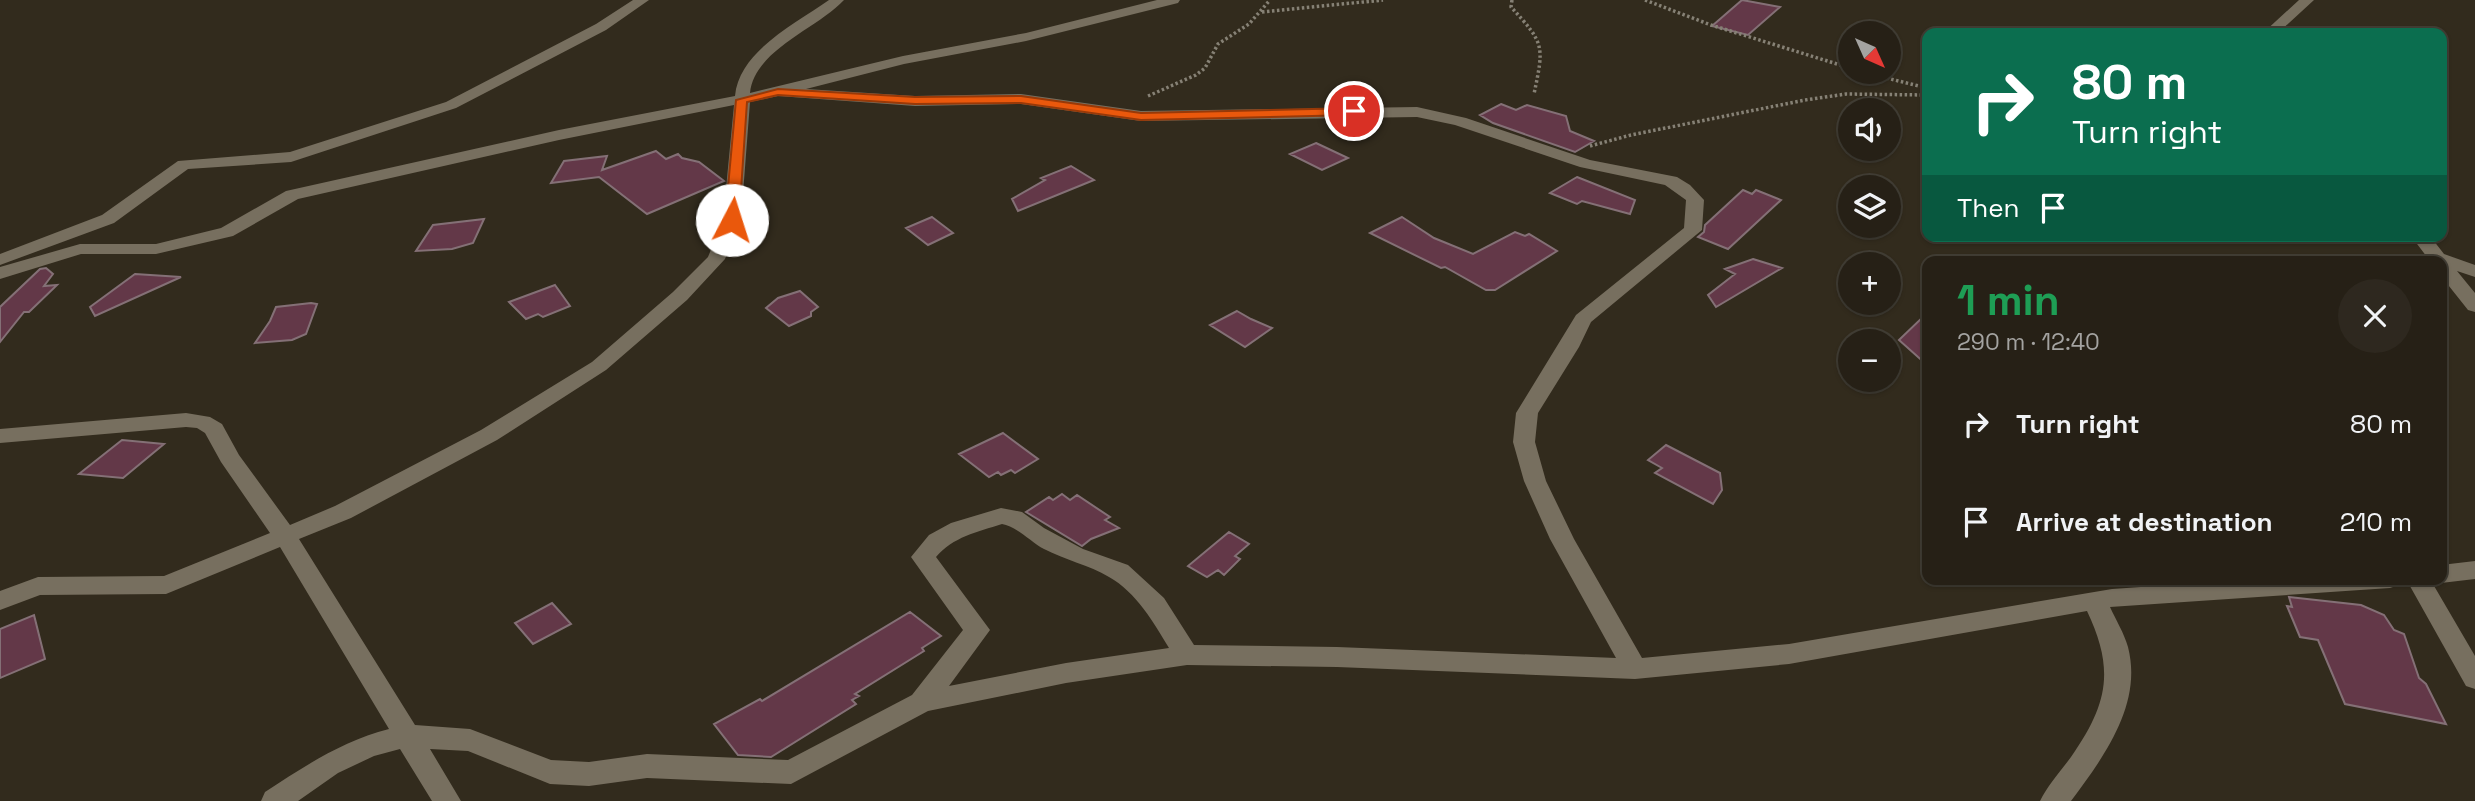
<!DOCTYPE html>
<html lang="en">
<head>
<meta charset="utf-8">
<style>
	:root { --surface:#262016; --page:#2e281f; --text:#f1f3f6; --muted:#a4a3a1; --line:#423e35 }
	body { margin:0; font-family:"Space Grotesk",sans-serif; background:var(--page); color:var(--text); height:100vh; display:flex; flex-direction:column; font-size:26px; white-space:nowrap }
	* { box-sizing:border-box; margin:0 }
	p { font-size:23px; color:var(--muted) }
	.icon { flex:none; width:38px; height:38px; fill:none; stroke:currentColor; stroke-width:2; stroke-linecap:round; stroke-linejoin:round }
	.map { position:relative; flex:1; overflow:hidden }
	.side { position:absolute; left:1922px; top:256px; width:525px; height:329px; display:flex; flex-direction:column; background:var(--surface); border-radius:14px; box-shadow:0 2px 5px #0004,0 0 0 2px var(--line) }
	.side>* { flex:none }
	.top-card { position:absolute; left:1922px; top:28px; width:525px; height:214px; border-radius:14px; box-shadow:0 2px 5px #0004,0 0 0 2px var(--line); background:#0b6e4f; color:#fff; overflow:hidden }
	.needle { width:46px; rotate:135deg }
	.controls { position:absolute; left:1838px; top:21px; display:grid; gap:14px }
	.controls a { display:grid; place-items:center; width:63px; height:63px; border-radius:50%; background:var(--surface); box-shadow:0 2px 5px #0004,0 0 0 2px var(--line); font-size:35px }
	.pin { position:absolute; display:grid; place-items:center; width:60px; height:60px; color:#fff; margin:-30px; border:4px solid #fff; border-radius:50%; box-shadow:0 2px 7px #0007 }
	.me { position:absolute; width:77px; margin:-38px; rotate:5deg; stroke-linejoin:round; filter:drop-shadow(0 0 5px #0008) }
	.turn { display:flex; align-items:center; gap:24px; height:147px; padding:0 35px; font-size:32px }
	.turn .icon { width:91px; height:91px; stroke-width:2.5 }
	.turn b { display:block; font-size:49px; line-height:60px }
	.then { display:flex; align-items:center; height:66px; padding:0 35px; background:#0003; gap:14px; font-size:26px }
	.round { display:grid; place-items:center; flex:none; width:74px; height:74px; border-radius:37px; background:var(--page) }
	.summary { display:flex; align-items:center; justify-content:space-between; height:119px; padding:0 35px }
	h1 { font-size:42px; font-weight:600; line-height:52px; color:#1e9e55 }
	ul { padding:0; list-style:none }
	li { display:flex; align-items:center; gap:21px; height:98px; padding:0 35px }
	li div { flex:1 }
	li b { display:block; font-size:26px }
	li em { font-style:normal }
	.map>svg:first-child { display:block }
	.building { fill:#633848; stroke:#847076; stroke-width:2 }
	.lines { fill:none; stroke-linecap:round; stroke-linejoin:round }
	.path { stroke:#868175; stroke-width:3.5; stroke-dasharray:2.5 2.5; stroke-linecap:butt }
	.minor { fill:#776f5f; fill-rule:evenodd }
	.route { fill:#ea580c; stroke:#983908; stroke-width:2 }
</style>
</head>
<body>
<div class="map">
<svg width="2475" height="801" viewBox="0 0 2475 801">
	<rect width="100%" height="100%" fill="#322b1d"/>
	<path class="building" d="M 1742,0 L 1780,7 L 1748,35 L 1712,26 Z
		M 1501,104 L 1516,110 L 1527,105 L 1566,116 L 1570,131 L 1594,141 L 1575,152 L 1493,123 L 1480,115 Z
		M 1316,143 L 1348,158 L 1322,170 L 1290,154 Z
		M 656,151 L 666,159 L 678,154 L 682,158 L 699,162 L 724,181 L 647,214 L 599,177 L 551,183 L 564,161 L 607,156 L 602,170 Z
		M 1071,166 L 1094,180 L 1018,211 L 1012,199 L 1045,180 L 1041,178 Z
		M 1577,177 L 1635,200 L 1630,214 L 1582,201 L 1577,204 L 1550,193 Z
		M 1743,190 L 1752,194 L 1756,190 L 1781,200 L 1728,249 L 1698,237 L 1704,232 L 1705,225 Z
		M 932,217 L 953,233 L 928,245 L 906,228 Z
		M 1402,217 L 1434,238 L 1473,254 L 1515,232 L 1525,236 L 1529,234 L 1557,251 L 1495,290 L 1486,290 L 1445,267 L 1441,268 L 1370,233 Z
		M 484,219 L 473,243 L 452,249 L 416,251 L 433,225 Z
		M 1753,259 L 1782,268 L 1716,307 L 1708,295 L 1735,274 L 1725,269 Z
		M 46,268 L 53,274 L 44,286 L 57,285 L 29,312 L 24,312 L 0,342 L 0,307 L 40,269 Z
		M 135,274 L 181,277 L 95,316 L 90,307 Z
		M 555,285 L 570,306 L 543,317 L 538,314 L 526,319 L 509,302 Z
		M 800,291 L 818,307 L 811,312 L 811,316 L 789,326 L 766,308 L 778,298 Z
		M 311,303 L 317,304 L 306,334 L 292,340 L 255,343 L 270,321 L 276,307 Z
		M 1237,311 L 1251,319 L 1272,328 L 1245,347 L 1210,325 Z
		M 1927,313 L 1927,365 L 1899,340 Z
		M 1003,433 L 1038,459 L 1015,473 L 1011,470 L 1001,475 L 998,472 L 989,477 L 959,454 Z
		M 122,440 L 164,444 L 123,478 L 79,474 Z
		M 1666,445 L 1720,473 L 1722,490 L 1713,504 L 1655,473 L 1662,468 L 1648,460 Z
		M 1062,494 L 1070,500 L 1077,495 L 1110,517 L 1105,520 L 1119,528 L 1091,539 L 1082,546 L 1026,512 L 1049,497 L 1053,500 Z
		M 1229,532 L 1249,544 L 1235,556 L 1240,559 L 1224,575 L 1218,570 L 1207,577 L 1188,566 Z
		M 2289,597 L 2361,605 L 2384,615 L 2394,630 L 2404,634 L 2419,678 L 2426,684 L 2446,724 L 2345,704 L 2318,640 L 2300,637 L 2287,606 L 2292,607 Z
		M 552,603 L 571,624 L 533,644 L 515,623 Z
		M 910,612 L 941,636 L 922,648 L 924,651 L 855,694 L 859,696 L 852,700 L 856,704 L 771,757 L 738,755 L 714,724 L 760,699 L 762,701 Z
		M 34,615 L 45,659 L 0,678 L 0,629 Z"/>
	<g class="lines">
		<path class="path" d="M 1512,0 L 1511,7 C 1545,44 1544,46 1534,94
			M 1645,0 L 1711,25 L 1850,68
			M 1262,12 L 1383,0
			M 1862,72 L 1927,88
			M 1148,96 L 1196,75 L 1205,68 L 1218,44 L 1249,24 L 1270,0
			M 1590,146 L 1631,135 L 1805,100 L 1846,94 L 1927,95"/>
		<path class="minor" d="M 633,0 L 649,0 L 606,30 L 456,108 L 291,162 L 188,169 L 114,223 L 0,265 L 0,254 L 102,215 L 178,161 L 290,152 L 446,102 L 596,24 Z
			M 829,0 L 844,0 C 817,29 754,50 750,93 L 903,56 L 1026,33 L 1157,0 L 1180,0 L 1178,3 L 1026,41 L 904,64 L 806,89 L 915,96 L 1021,94 L 1141,111 L 1417,107 L 1466,118 L 1590,160 L 1677,177 L 1690,185 L 1704,200 L 1702,230 L 1591,322 L 1579,347 L 1538,413 L 1535,442 L 1546,481 L 1574,539 L 1642,658 L 1789,644 L 2112,589 L 2256,579 L 2402,579 L 2399,585 L 2390,588 L 2110,607 C 2116,620 2124,633 2128,647 C 2143,705 2103,758 2071,801 L 2040,801 C 2048,785 2060,772 2071,757 C 2108,704 2115,670 2087,611 L 1789,664 L 1635,679 L 1337,667 L 1187,665 L 1066,683 L 928,711 L 791,784 L 647,778 L 589,786 L 550,784 L 468,751 L 430,749 L 461,801 L 432,801 L 400,749 L 374,756 L 338,773 L 298,801 L 261,801 L 265,792 C 305,766 342,741 389,729 L 280,547 L 166,594 L 40,595 L 0,610 L 0,591 L 38,577 L 164,576 L 270,533 L 221,462 L 205,433 L 197,428 L 186,427 L 0,443 L 0,429 L 186,413 L 210,417 L 222,424 L 239,455 L 290,525 L 335,506 L 481,430 L 592,362 L 673,292 L 708,257 L 723,220 L 734,105 L 559,140 L 298,199 L 233,236 L 156,254 L 81,254 L 0,279 L 0,267 L 80,244 L 156,244 L 221,228 L 286,191 L 559,130 L 735,96 C 739,51 795,24 829,0 ZM 778,96 L 915,106 L 1021,104 L 1141,121 L 1417,117 L 1455,125 L 1580,167 L 1665,185 L 1686,200 L 1684,228 L 1576,315 L 1516,413 L 1513,442 L 1524,481 L 1550,539 L 1616,658 L 1337,647 L 1194,645 L 1164,598 L 1128,565 L 1083,549 L 1044,528 L 1022,512 L 1001,508 L 951,523 L 929,535 L 911,557 L 963,630 L 912,695 L 788,760 L 647,754 L 589,762 L 551,760 L 470,729 L 415,725 L 299,539 L 351,518 L 497,440 L 606,370 L 687,300 L 725,259 L 741,220 L 750,102 ZM 1002,524 C 1016,526 1031,542 1044,549 C 1065,560 1089,565 1109,577 C 1136,592 1154,623 1169,648 L 1066,663 L 949,686 L 990,630 L 936,557 C 953,537 977,532 1002,524 Z
			M 2299,0 L 2314,0 L 2278,33 L 2263,33 Z
			M 2411,236 L 2430,236 L 2444,254 L 2475,265 L 2475,277 L 2457,271 L 2475,293 L 2475,312 L 2468,310 L 2441,276 L 2441,261 L 2430,261 Z
			M 2475,561 L 2475,579 L 2441,583 L 2432,579 L 2441,579 L 2441,565 Z
			M 2406,579 L 2430,579 L 2475,656 L 2475,689 L 2466,686 Z"/>
	</g>
	<path class="route" d="M 778,89 L 915,97 L 1021,96 L 1141,113 L 1354,108 L 1360,111 L 1354,115 L 1141,120 L 1021,103 L 915,104 L 778,95 L 747,102 L 739,220 L 737,223 L 727,223 L 725,220 L 736,100 Z"/>
</svg>
<div class="controls">
<a><svg class="needle" viewBox="-14 -14 28 28"><path d="M0-13l5 13h-10z" fill="#e53935"/><path d="M0 13l5-13h-10z" fill="#a4a3a1"/></svg></a>
<a><svg class="icon" aria-label="sound" viewBox="0 0 24 24"><path d="M4 9h4l5-4v14l-5-4H4zM17 9q2 3 0 6"/></svg></a>
<a><svg class="icon" aria-label="layers" viewBox="0 0 24 24"><path d="M12 4l9 5-9 5-9-5zM3 14l9 5 9-5"/></svg></a>
<a>+</a>
<a>−</a>
</div>
<div class="pin" style="left:1354px;top:111px;background:#d93025"><svg class="icon" aria-label="arrive" viewBox="0 0 24 24"><path d="M6 21V4h12l-3 4 3 4H6"/></svg></div>
<svg class="me" style="left:732px;top:220px" viewBox="-20 -20 40 40"><circle r="19" fill="#fff"/><path d="M0-13L10 11 0 6-10 11z" fill="#ea580c"/></svg>
<div class="top-card">
<div class="turn"><svg class="icon" aria-label="right" viewBox="0 0 24 24"><path d="M7 20v-9h11M14 6l5 5-5 5"/></svg><div><b>80 m</b>Turn right</div></div>
<div class="then">Then<svg class="icon" aria-label="arrive" viewBox="0 0 24 24"><path d="M6 21V4h12l-3 4 3 4H6"/></svg></div>
</div>
<section class="side">
<div class="summary"><div><h1>1 min</h1><p>290 m · 12:40</p></div><a class="round"><svg class="icon" aria-label="close" viewBox="0 0 24 24"><path d="M6 6l12 12M18 6L6 18"/></svg></a></div>
<ul>
<li><svg class="icon" aria-label="right" viewBox="0 0 24 24"><path d="M7 20v-9h11M14 6l5 5-5 5"/></svg><div><b>Turn right</b></div><em>80 m</em></li>
<li><svg class="icon" aria-label="arrive" viewBox="0 0 24 24"><path d="M6 21V4h12l-3 4 3 4H6"/></svg><div><b>Arrive at destination</b></div><em>210 m</em></li>
</ul>
</section>
</div>
</body>
</html>
